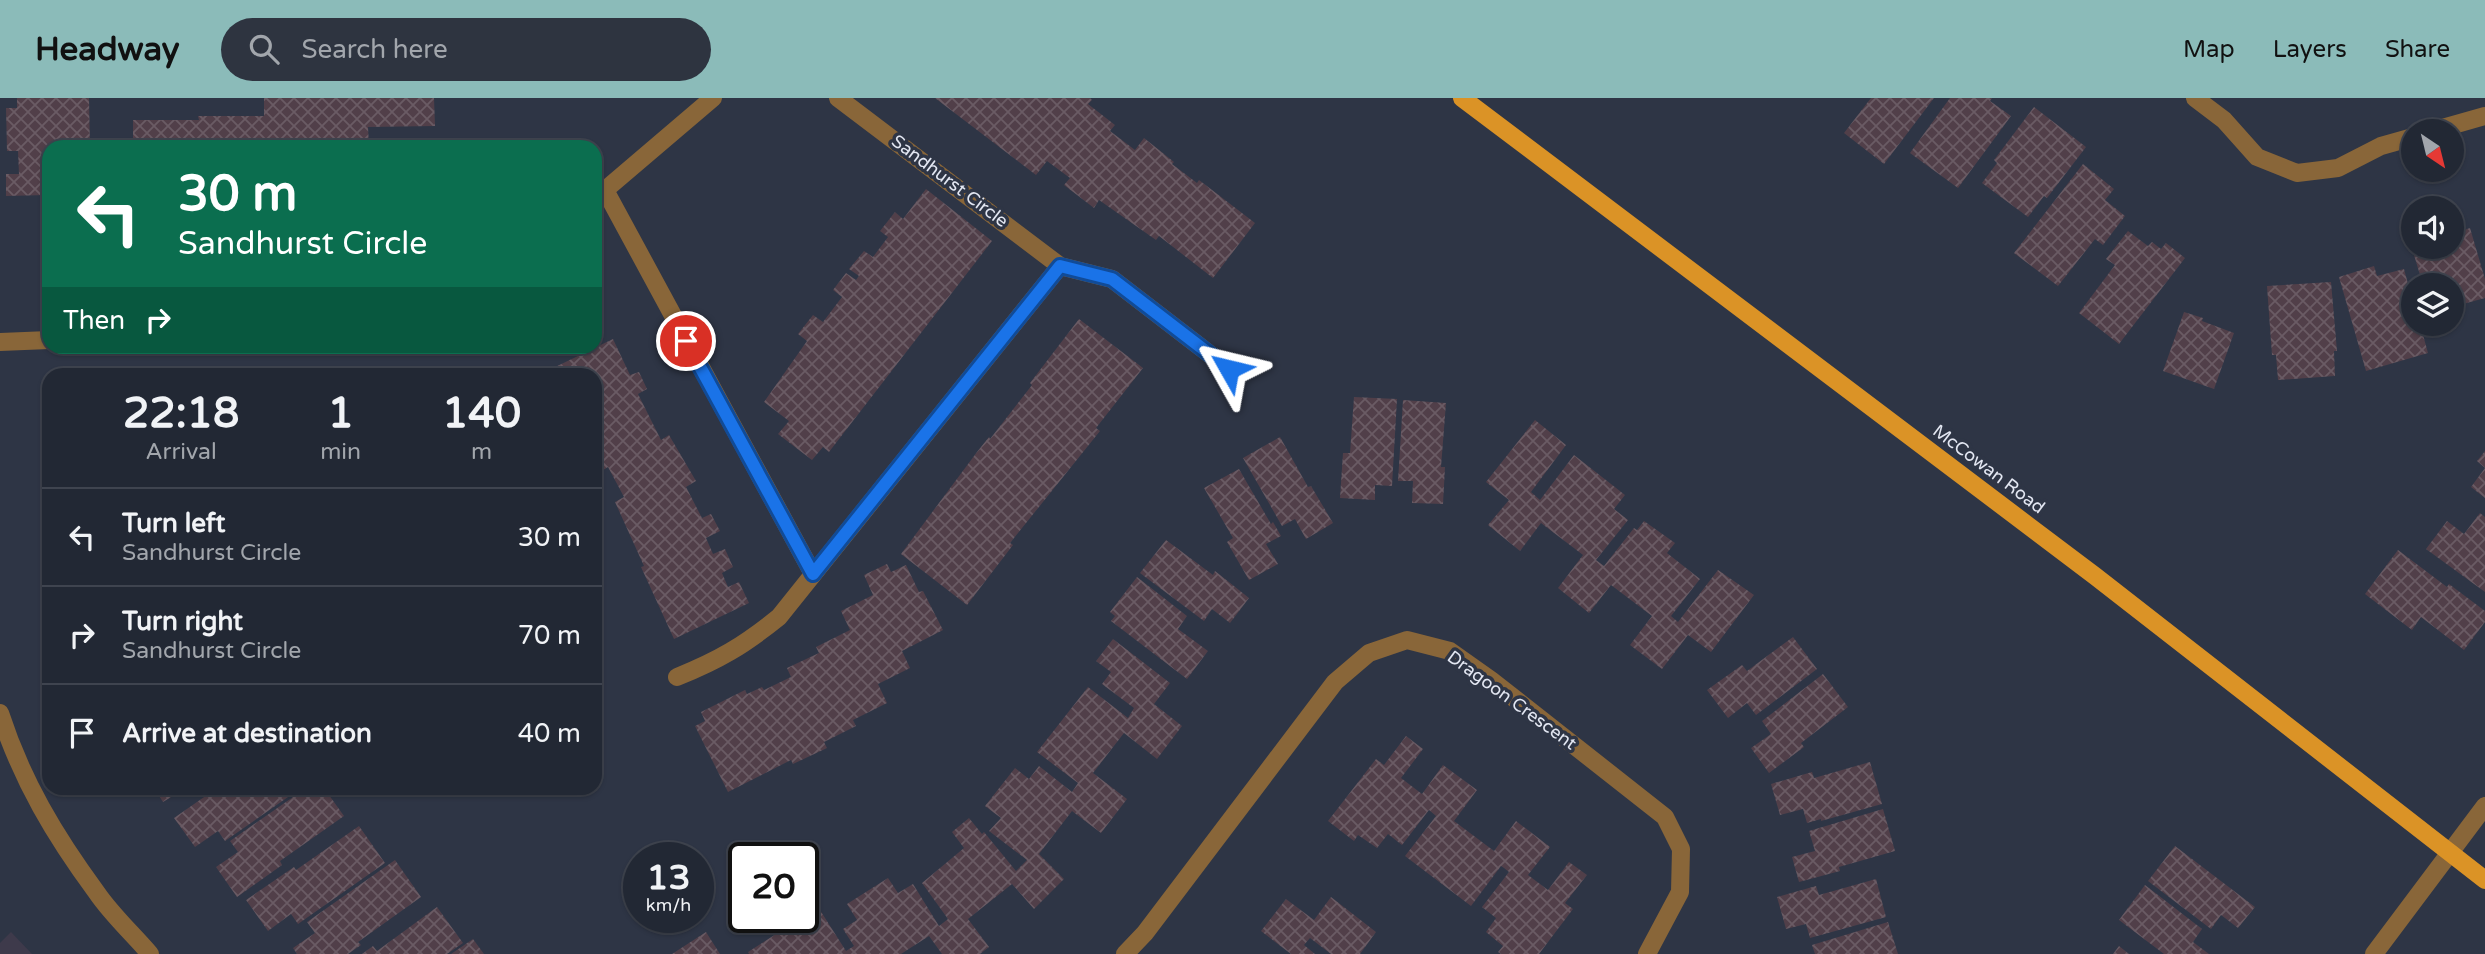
<!DOCTYPE html>
<html lang="en">
<head>
<meta charset="utf-8">
<style>
	:root { --surface:#222834; --page:#2e3440; --text:#f1f3f6; --muted:#a2a6ac; --line:#3f444f; --accent:#8bbbb9 }
	body { margin:0; font-family:"Varela Round",sans-serif; background:var(--page); color:var(--text); height:100vh; display:flex; flex-direction:column; font-size:26px; white-space:nowrap }
	* { box-sizing:border-box; margin:0 }
	p { font-size:23px; color:var(--muted) }
	.icon { flex:none; width:38px; height:38px; fill:none; stroke:currentColor; stroke-width:2; stroke-linecap:round; stroke-linejoin:round }
	.map { position:relative; flex:1; overflow:hidden }
	.details { position:absolute; left:42px; top:270px; width:560px; height:427px; display:flex; flex-direction:column; background:var(--surface); border-radius:21px; box-shadow:0 2px 5px #0004,0 0 0 2px var(--line) }
	.details>* { flex:none }
	.top-card { position:absolute; left:42px; top:42px; width:560px; height:214px; border-radius:21px; box-shadow:0 2px 5px #0004,0 0 0 2px var(--line); background:#0b6e4f; color:#fff; overflow:hidden }
	.needle { width:46px; rotate:145deg }
	.buttons { position:absolute; left:2401px; top:21px; display:grid; gap:14px }
	.buttons a { display:grid; place-items:center; width:63px; height:63px; border-radius:50%; background:var(--surface); box-shadow:0 2px 5px #0004,0 0 0 2px var(--line); font-size:35px }
	.speed { position:absolute; left:623px; top:744px; display:flex; gap:14px; font-size:35px; font-weight:700; text-align:center }
	.speed>* { display:grid; place-content:center; width:91px; height:91px; border-radius:50%; background:var(--surface); box-shadow:0 2px 5px #0004,0 0 0 2px var(--line); line-height:1 }
	.speed small { font-size:18px; font-weight:400 }
	.speed .limit { border:4px solid #111; border-radius:10px; background:#fff; color:#111 }
	.pin { position:absolute; display:grid; place-items:center; width:60px; height:60px; color:#fff; margin:-30px; border:4px solid #fff; border-radius:50%; box-shadow:0 2px 7px #0007 }
	.me { position:absolute; width:77px; margin:-38px; rotate:307deg; stroke-linejoin:round; filter:drop-shadow(0 0 5px #0008) }
	.turn { display:flex; align-items:center; gap:24px; height:147px; padding:0 21px; font-size:32px }
	.turn .icon { width:91px; height:91px; stroke-width:2.5 }
	.turn b { display:block; font-size:49px; line-height:60px }
	.then { display:flex; align-items:center; height:66px; padding:0 21px; background:#0003; gap:14px; font-size:26px }
	.eta { display:flex; justify-content:space-evenly; align-items:center; height:119px; text-align:center }
	.eta b { font-size:42px; font-weight:700; line-height:49px }
	ul { padding:0; list-style:none }
	li { display:flex; align-items:center; gap:21px; height:98px; padding:0 21px; border-top:2px solid var(--line) }
	li div { flex:1 }
	li b { display:block; font-size:26px }
	li em { font-style:normal }
	header { display:flex; align-items:center; gap:42px; box-sizing:border-box; height:98px; padding:0 35px; background:var(--accent); color:#111 }
	header strong { font-size:33px }
	nav { display:flex; gap:38px; margin-inline-start:auto; font-size:24px }
	.search { width:490px; height:63px; background:var(--page); display:flex; align-items:center; gap:18px; box-sizing:border-box; padding:0 24px; border-radius:38px; color:var(--muted); font-size:26px }
	.map>svg:first-child { display:block }
	.education { fill:#3e3a4b }
	.building { fill:url(#building-cross-hatch) }
	.lines { fill:none; stroke-linecap:round; stroke-linejoin:round }
	.minor { stroke:#896639; stroke-width:18 }
	.major { stroke:#db9326; stroke-width:18 }
	.route-casing { stroke:#114b97; stroke-width:18 }
	.route { stroke:#1a73e8; stroke-width:12 }
	.labels { text-anchor:middle; stroke-width:7; stroke-linejoin:round; paint-order:stroke }
	.street-label { font-size:18px; fill:#e3e7f2; stroke:#2e3545 }
</style>
</head>
<body>
<header>
<strong>Headway</strong>
<div class="search"><svg class="icon" aria-label="search" viewBox="0 0 24 24"><circle cx="10" cy="10" r="6"/><path d="M15 15l6 6"/></svg>Search here</div>
<nav><a>Map</a><a>Layers</a><a>Share</a></nav>
</header>
<div class="map">
<svg width="2485" height="856" viewBox="0 0 2485 856">
	<defs>
		<pattern id="building-cross-hatch" width="8" height="8" patternUnits="userSpaceOnUse" patternTransform="scale(1.75)"><rect width="8" height="8" fill="#513f49"/><path d="M0 0l8 8M0 8l8-8" fill="none" stroke="#6a5b64"/></pattern>
	</defs>
	<rect width="100%" height="100%" fill="#2e3545"/>
	<path class="education" d="M 11,834 L 32,856 L 0,856 L 0,845 Z"/>
	<path class="building" d="M 17,0 L 89,0 L 90,49 L 49,49 L 49,97 L 6,98 L 6,76 L 19,76 L 18,53 L 7,53 L 6,10 L 17,10 Z
		M 264,0 L 434,0 L 435,28 L 368,29 L 369,48 L 133,49 L 133,22 L 199,22 L 198,18 L 264,18 Z
		M 935,0 L 1090,0 L 1092,2 L 1088,6 L 1115,27 L 1110,33 L 1135,52 L 1144,40 L 1174,64 L 1172,66 L 1197,85 L 1199,82 L 1255,125 L 1213,180 L 1159,138 L 1156,142 L 1099,102 L 1094,110 L 1064,87 L 1070,80 L 1047,63 L 1036,77 Z
		M 1871,0 L 1934,0 L 1884,66 L 1844,35 Z
		M 1950,0 L 1992,0 L 1990,3 L 2011,18 L 1958,90 L 1910,55 Z
		M 2034,9 L 2086,49 L 2047,100 L 2044,98 L 2028,119 L 1982,85 L 1997,65 L 1994,62 Z
		M 2083,66 L 2114,91 L 2105,102 L 2125,118 L 2103,147 L 2095,141 L 2058,188 L 2014,155 Z
		M 926,91 L 992,143 L 829,354 L 823,349 L 812,362 L 778,336 L 789,323 L 764,304 L 807,243 L 798,236 L 813,217 L 823,224 L 842,199 L 833,192 L 846,175 L 856,182 L 859,178 L 849,171 L 864,153 L 873,159 L 888,139 L 880,133 L 895,114 L 903,121 Z
		M 2470,130 L 2485,181 L 2485,200 L 2452,209 L 2452,187 L 2423,187 L 2408,137 L 2413,136 L 2413,149 L 2452,149 L 2452,136 Z
		M 2128,133 L 2148,148 L 2152,144 L 2161,151 L 2166,145 L 2185,160 L 2119,246 L 2079,215 L 2115,167 L 2106,161 Z
		M 2374,168 L 2377,178 L 2404,171 L 2413,204 L 2413,226 L 2420,226 L 2428,255 L 2366,273 L 2339,179 Z
		M 2331,184 L 2337,253 L 2334,253 L 2335,278 L 2278,282 L 2276,257 L 2272,257 L 2267,188 Z
		M 2184,214 L 2203,220 L 2202,223 L 2234,235 L 2214,291 L 2163,273 Z
		M 1079,221 L 1143,270 L 1096,330 L 1100,333 L 1010,445 L 1013,447 L 967,507 L 901,456 L 977,354 L 989,339 L 990,341 L 1032,287 L 1030,285 Z
		M 613,241 L 630,277 L 639,274 L 647,291 L 638,296 L 661,342 L 669,337 L 696,383 L 686,389 L 702,420 L 711,416 L 720,433 L 706,440 L 713,456 L 725,451 L 733,469 L 722,475 L 728,489 L 739,484 L 749,505 L 674,541 L 641,469 L 644,468 L 615,404 L 624,399 L 608,369 L 600,374 L 595,365 L 595,276 L 549,276 L 547,273 Z
		M 1354,299 L 1397,301 L 1392,388 L 1375,387 L 1375,402 L 1340,400 L 1343,355 L 1350,355 Z
		M 1403,302 L 1446,305 L 1441,369 L 1445,369 L 1443,406 L 1412,405 L 1413,383 L 1398,383 Z
		M 1535,322 L 1566,347 L 1531,394 L 1540,402 L 1574,357 L 1625,397 L 1614,411 L 1628,422 L 1596,462 L 1604,468 L 1634,430 L 1637,432 L 1644,423 L 1675,445 L 1667,455 L 1700,481 L 1671,518 L 1678,524 L 1718,472 L 1754,497 L 1711,554 L 1688,537 L 1662,571 L 1630,547 L 1652,518 L 1611,487 L 1589,515 L 1558,490 L 1583,457 L 1541,425 L 1520,453 L 1488,427 L 1509,402 L 1486,384 Z
		M 1280,339 L 1308,389 L 1311,388 L 1333,425 L 1306,441 L 1295,421 L 1282,428 L 1243,360 Z
		M 2485,353 L 2485,370 L 2477,363 Z
		M 2485,370 L 2485,400 L 2471,389 Z
		M 1239,371 L 1271,426 L 1273,424 L 1281,438 L 1266,446 L 1278,466 L 1249,482 L 1227,444 L 1233,440 L 1204,390 Z
		M 2480,415 L 2485,419 L 2485,494 L 2426,451 L 2447,423 L 2464,436 Z
		M 1166,442 L 1213,477 L 1215,473 L 1249,500 L 1230,525 L 1212,511 L 1204,523 L 1140,475 Z
		M 2398,452 L 2447,489 L 2449,486 L 2485,513 L 2485,524 L 2464,552 L 2421,519 L 2412,532 L 2365,496 Z
		M 887,466 L 891,474 L 906,467 L 919,494 L 923,493 L 943,532 L 902,553 L 910,570 L 878,586 L 887,605 L 853,622 L 856,628 L 824,644 L 827,650 L 793,666 L 791,662 L 728,694 L 695,628 L 705,623 L 701,614 L 745,592 L 747,596 L 762,589 L 764,592 L 791,579 L 787,570 L 819,555 L 816,549 L 850,532 L 841,513 L 873,497 L 864,477 Z
		M 1137,479 L 1187,518 L 1178,531 L 1208,553 L 1187,581 L 1111,523 L 1115,518 L 1110,514 Z
		M 1793,539 L 1817,571 L 1756,617 L 1747,605 L 1728,620 L 1707,592 L 1742,567 L 1747,573 Z
		M 1113,541 L 1170,585 L 1154,606 L 1182,628 L 1157,661 L 1124,635 L 1093,675 L 1127,701 L 1101,735 L 1072,713 L 1039,756 L 1064,781 L 1034,811 L 1012,786 L 968,821 L 989,849 L 980,856 L 942,856 L 929,838 L 901,856 L 749,856 L 748,854 L 818,809 L 846,853 L 854,848 L 843,831 L 857,822 L 847,806 L 888,780 L 898,795 L 913,786 L 939,828 L 948,821 L 922,785 L 964,750 L 952,734 L 969,720 L 982,736 L 984,734 L 1016,773 L 1027,762 L 989,733 L 1001,720 L 985,708 L 1015,670 L 1029,681 L 1039,668 L 1072,694 L 1078,685 L 1037,654 L 1088,589 L 1128,620 L 1134,610 L 1102,586 L 1111,574 L 1096,563 Z
		M 1823,576 L 1848,609 L 1801,645 L 1804,649 L 1769,675 L 1751,650 L 1771,636 L 1762,623 Z
		M 1406,638 L 1423,651 L 1401,680 L 1422,696 L 1443,667 L 1477,692 L 1454,723 L 1494,753 L 1516,723 L 1550,749 L 1528,777 L 1548,792 L 1569,764 L 1587,777 L 1565,805 L 1573,811 L 1539,856 L 1501,856 L 1498,854 L 1503,848 L 1486,834 L 1496,820 L 1482,809 L 1509,774 L 1504,770 L 1501,768 L 1471,808 L 1405,758 L 1436,718 L 1429,712 L 1402,747 L 1388,736 L 1377,750 L 1358,737 L 1354,743 L 1328,723 L 1376,661 L 1384,667 Z
		M 1870,664 L 1882,706 L 1821,723 L 1821,721 L 1807,725 L 1803,711 L 1780,717 L 1771,686 L 1812,674 L 1814,680 Z
		M 154,690 L 186,690 L 163,704 Z
		M 217,690 L 221,692 L 224,690 L 301,690 L 225,743 L 218,733 L 195,749 L 174,720 Z
		M 306,690 L 324,690 L 344,718 L 280,763 L 282,767 L 237,799 L 216,769 L 238,754 L 230,743 Z
		M 1883,711 L 1895,753 L 1839,769 L 1840,773 L 1799,784 L 1792,759 L 1815,753 L 1809,733 Z
		M 359,728 L 385,765 L 298,826 L 291,816 L 268,833 L 246,802 L 294,769 L 296,772 Z
		M 2175,748 L 2255,809 L 2238,830 L 2221,817 L 2211,831 L 2148,783 Z
		M 395,762 L 421,799 L 358,844 L 361,847 L 348,856 L 297,856 L 293,850 L 315,835 L 307,824 Z
		M 1876,781 L 1886,819 L 1810,840 L 1806,826 L 1786,831 L 1777,799 L 1816,788 L 1819,797 Z
		M 2145,787 L 2202,831 L 2193,844 L 2209,856 L 2164,856 L 2119,822 Z
		M 1331,799 L 1376,834 L 1360,856 L 1331,856 L 1310,840 L 1304,847 L 1315,856 L 1291,856 L 1261,833 L 1286,801 L 1314,822 Z
		M 437,809 L 463,845 L 447,856 L 362,856 L 373,848 L 377,853 Z
		M 1888,824 L 1898,856 L 1815,856 L 1812,847 Z
		M 706,834 L 720,856 L 672,856 Z
		M 473,841 L 484,856 L 451,856 Z
		M 2119,848 L 2129,856 L 2113,856 Z"/>
	<g class="lines">
		<path class="minor" d="M 838,0 L 1060,168 L 1112,181 L 1229,271
			M 2195,0 L 2224,22 L 2257,59 L 2297,75 L 2338,70 L 2381,48 L 2413,39
			M 2432,33 L 2485,18
			M 605,92 L 813,476
			M 595,97 L 605,92 L 713,0
			M 0,244 L 49,242
			M 677,579 C 719,562 743,548 779,519 L 1060,168
			M 0,615 C 22,683 55,738 97,795 C 112,817 133,836 150,856
			M 1125,856 L 1145,835 L 1335,584 L 1369,555 L 1407,542 L 1450,553 L 1491,582 L 1665,719 L 1681,751 L 1680,794 L 1647,856
			M 2374,856 L 2485,708"/>
		<path class="major" d="M 1462,0 L 2095,478 L 2485,782"/>
	</g>
	<g class="lines">
		<g class="route-casing">
			<path id="route" d="M 686,243 L 813,476 L 1060,168 L 1112,181 L 1229,271"/>
		</g>
		<use href="#route" class="route"/>
	</g>
	<g class="labels">
		<g class="street-label">
			<text transform="translate(950 83) rotate(37)" y="6">Sandhurst Circle</text>
			<text transform="translate(1989 371) rotate(37)" y="6">McCowan Road</text>
			<text transform="translate(1512 602) rotate(36)" y="6">Dragoon Crescent</text>
		</g>
	</g>
</svg>
<div class="buttons">
<a><svg class="needle" viewBox="-14 -14 28 28"><path d="M0-13l5 13h-10z" fill="#e53935"/><path d="M0 13l5-13h-10z" fill="#a2a6ac"/></svg></a>
<a><svg class="icon" aria-label="sound" viewBox="0 0 24 24"><path d="M4 9h4l5-4v14l-5-4H4zM17 9q2 3 0 6"/></svg></a>
<a><svg class="icon" aria-label="layers" viewBox="0 0 24 24"><path d="M12 4l9 5-9 5-9-5zM3 14l9 5 9-5"/></svg></a>
</div>
<div class="speed"><div>13<small>km/h</small></div><div class="limit">20</div></div>
<div class="pin" style="left:686px;top:243px;background:#d93025"><svg class="icon" aria-label="arrive" viewBox="0 0 24 24"><path d="M6 21V4h12l-3 4 3 4H6"/></svg></div>
<svg class="me" style="left:1229px;top:271px" viewBox="-20 -20 40 40"><path d="M0-17L14 15 0 8-14 15z" fill="#1a73e8" stroke="#fff" stroke-width="4"/></svg>
<div class="top-card">
<div class="turn"><svg class="icon" aria-label="left" viewBox="0 0 24 24"><path d="M17 20v-9H6M10 6l-5 5 5 5"/></svg><div><b>30 m</b>Sandhurst Circle</div></div>
<div class="then">Then<svg class="icon" aria-label="right" viewBox="0 0 24 24"><path d="M7 20v-9h11M14 6l5 5-5 5"/></svg></div>
</div>
<section class="details">
<div class="eta">
<div><b>22:18</b><p>Arrival</p></div>
<div><b>1</b><p>min</p></div>
<div><b>140</b><p>m</p></div>
</div>
<ul>
<li><svg class="icon" aria-label="left" viewBox="0 0 24 24"><path d="M17 20v-9H6M10 6l-5 5 5 5"/></svg><div><b>Turn left</b><p>Sandhurst Circle</p></div><em>30 m</em></li>
<li><svg class="icon" aria-label="right" viewBox="0 0 24 24"><path d="M7 20v-9h11M14 6l5 5-5 5"/></svg><div><b>Turn right</b><p>Sandhurst Circle</p></div><em>70 m</em></li>
<li><svg class="icon" aria-label="arrive" viewBox="0 0 24 24"><path d="M6 21V4h12l-3 4 3 4H6"/></svg><div><b>Arrive at destination</b></div><em>40 m</em></li>
</ul>
</section>
</div>
</body>
</html>
